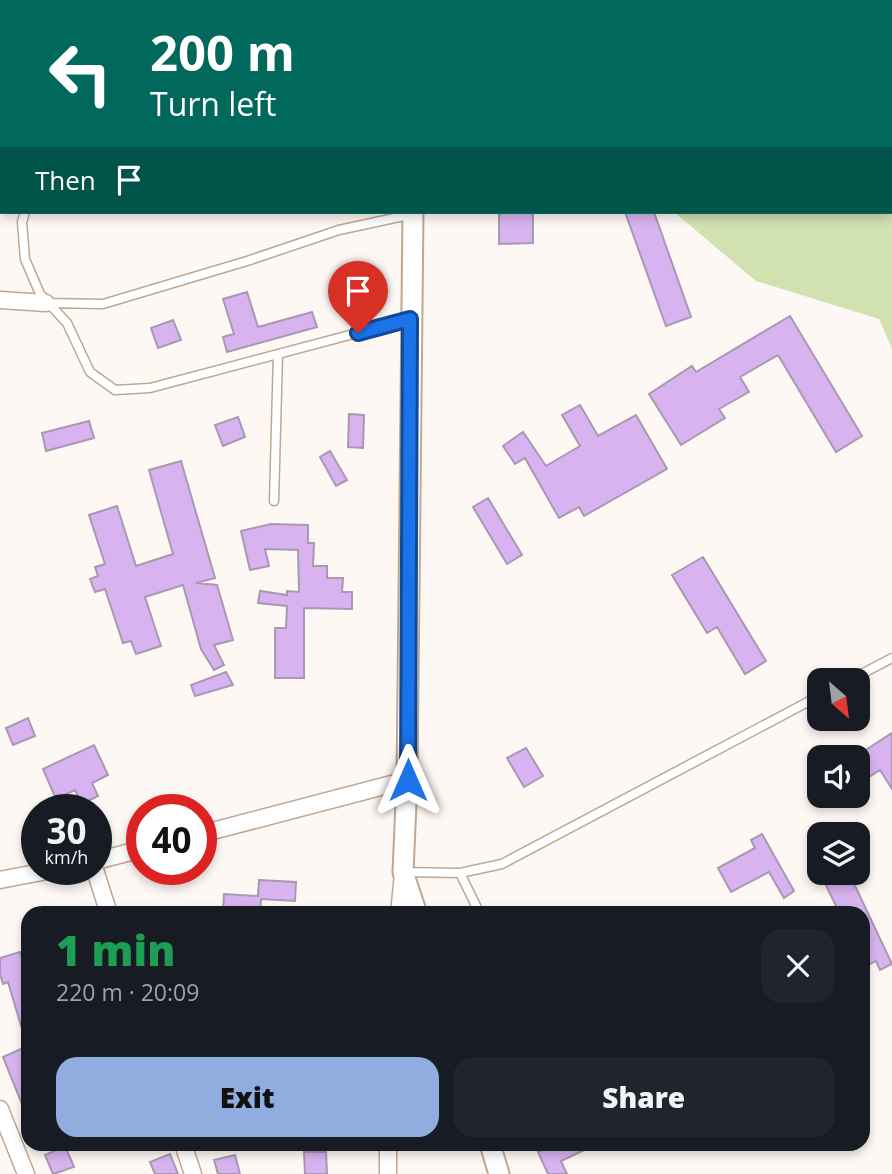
<!DOCTYPE html>
<html lang="en">
<head>
<meta charset="utf-8">
<style>
	:root { --surface:#171b24; --page:#20242c; --text:#f1f3f6; --muted:#9ea1a6; --accent:#91acdf }
	body { margin:0; font-family:"Open Sans",sans-serif; background:var(--page); color:var(--text); height:100vh; display:flex; flex-direction:column; font-size:26px; white-space:nowrap }
	* { box-sizing:border-box; margin:0 }
	p { font-size:23px; color:var(--muted) }
	.icon { flex:none; width:38px; height:38px; fill:none; stroke:currentColor; stroke-width:2; stroke-linecap:round; stroke-linejoin:round }
	.map { position:relative; flex:1; overflow:hidden }
	.drawer { position:absolute; left:21px; top:906px; width:849px; height:245px; display:flex; flex-direction:column; background:var(--surface); border-radius:21px; box-shadow:0 4px 10px #0003 }
	.drawer>* { flex:none }
	.top-card { position:absolute; left:0px; top:0px; width:892px; height:214px; box-shadow:0 4px 10px #0003; background:#00695c; color:#fff; overflow:hidden }
	.needle { width:46px; rotate:152deg }
	.buttons { position:absolute; left:807px; top:668px; display:grid; gap:14px }
	.buttons a { display:grid; place-items:center; width:63px; height:63px; border-radius:14px; background:var(--surface); box-shadow:0 4px 10px #0003; font-size:35px }
	.speed { position:absolute; left:21px; top:794px; display:flex; gap:14px; font-size:35px; font-weight:700; text-align:center }
	.speed>* { display:grid; place-content:center; width:91px; height:91px; border-radius:50%; background:var(--surface); box-shadow:0 4px 10px #0003; line-height:1 }
	.speed small { font-size:18px; font-weight:400 }
	.speed .limit { border:10px solid #d22; background:#fff; color:#111 }
	.pin { position:absolute; display:grid; place-items:center; width:60px; height:60px; color:#fff; margin:-72px -30px; border-radius:50% 50% 50% 0; rotate:-45deg; box-shadow:0 0 7px #0007 }
	.pin .icon { rotate:45deg }
	.me { position:absolute; width:77px; margin:-38px; rotate:0deg; stroke-linejoin:round; filter:drop-shadow(0 0 5px #0008) }
	.turn { display:flex; align-items:center; gap:24px; height:147px; padding:0 35px; font-size:32px }
	.turn .icon { width:91px; height:91px; stroke-width:2.5 }
	.turn b { display:block; font-size:49px; line-height:60px }
	.then { display:flex; align-items:center; height:66px; padding:0 35px; background:#0003; gap:14px; font-size:26px }
	.round { display:grid; place-items:center; flex:none; width:74px; height:74px; border-radius:21px; background:var(--page) }
	.overview { display:flex; align-items:center; justify-content:space-between; height:119px; padding:0 35px }
	h1 { font-size:42px; font-weight:800; line-height:52px; color:#1e9e55 }
	.button { display:flex; gap:14px; margin-top:auto; padding:14px 35px }
	.button a { flex:1; height:80px; border-radius:21px; background:var(--accent); color:#111; font-size:28px; font-weight:800; line-height:80px; text-align:center }
	.button a+a { background:var(--page); color:var(--text) }
	.map>svg:first-child { display:block }
	.green { fill:#d1e1b0 }
	.building { fill:#d8b3f0; stroke:#a898b2; stroke-width:2 }
	.lines { fill:none; stroke-linecap:round; stroke-linejoin:round }
	.service-casing { stroke:#c0a792; stroke-width:11 }
	.minor-casing { stroke:#c0a792; stroke-width:19 }
	.tertiary-casing { stroke:#c0a792; stroke-width:23 }
	.service { stroke:#fff; stroke-width:8 }
	.minor { stroke:#fff; stroke-width:16 }
	.tertiary { stroke:#fff; stroke-width:19 }
	.route-casing { stroke:#114b97; stroke-width:18 }
	.route { stroke:#1a73e8; stroke-width:12 }
</style>
</head>
<body>
<div class="map">
<svg width="892" height="1174" viewBox="0 0 892 1174">
	<rect width="100%" height="100%" fill="#fdf8f4"/>
	<path class="green" d="M 598,0 L 892,0 L 892,349 L 879,319 L 756,281 L 674,212 L 891,212 L 891,2 Z"/>
	<path class="building" d="M 499,212 L 533,212 L 533,243 L 499,244 Z
		M 625,212 L 654,212 L 691,317 L 666,326 Z
		M 247,292 L 258,327 L 312,312 L 317,327 L 227,352 L 223,337 L 234,334 L 223,299 Z
		M 790,316 L 862,436 L 836,452 L 778,355 L 740,377 L 749,392 L 719,409 L 725,418 L 681,445 L 649,394 L 692,366 L 696,372 Z
		M 173,320 L 181,340 L 158,348 L 151,328 Z
		M 580,405 L 598,436 L 636,415 L 667,469 L 584,516 L 579,507 L 559,518 L 525,458 L 515,464 L 503,446 L 523,432 L 546,466 L 580,446 L 562,415 Z
		M 349,414 L 364,415 L 363,448 L 348,447 Z
		M 238,417 L 245,437 L 223,446 L 215,425 Z
		M 89,421 L 94,438 L 46,451 L 42,433 Z
		M 330,451 L 347,480 L 336,486 L 320,457 Z
		M 181,461 L 215,578 L 196,583 L 217,585 L 233,640 L 214,645 L 224,665 L 214,670 L 201,649 L 183,585 L 145,597 L 161,646 L 136,654 L 131,641 L 123,643 L 105,589 L 95,592 L 90,579 L 98,576 L 95,567 L 105,564 L 89,515 L 117,506 L 136,566 L 173,554 L 149,470 Z
		M 488,498 L 522,555 L 507,564 L 473,507 Z
		M 271,524 L 308,525 L 308,543 L 314,543 L 313,566 L 327,566 L 327,578 L 343,578 L 342,592 L 352,592 L 352,609 L 304,608 L 304,678 L 275,678 L 275,628 L 286,628 L 287,606 L 258,603 L 260,591 L 287,595 L 287,591 L 299,592 L 298,550 L 265,549 L 269,566 L 250,570 L 241,531 Z
		M 703,557 L 766,661 L 745,674 L 717,627 L 707,633 L 672,575 Z
		M 226,672 L 233,685 L 195,696 L 191,685 Z
		M 28,718 L 35,736 L 13,745 L 6,728 Z
		M 892,733 L 892,789 L 880,770 L 858,784 L 858,755 Z
		M 94,745 L 108,775 L 92,783 L 98,796 L 82,804 L 75,790 L 56,799 L 43,769 Z
		M 526,748 L 543,776 L 524,787 L 507,758 Z
		M 762,834 L 794,891 L 784,898 L 769,872 L 731,892 L 718,868 L 755,848 L 751,840 Z
		M 820,873 L 849,873 L 892,964 L 880,970 L 876,961 L 866,966 L 863,959 L 863,914 L 840,914 Z
		M 259,880 L 296,882 L 295,901 L 261,899 L 260,914 L 223,913 L 224,894 L 258,896 Z
		M 20,952 L 28,978 L 28,1038 L 25,1039 L 8,982 L 3,984 L 0,974 L 0,958 Z
		M 23,1048 L 28,1061 L 28,1119 L 3,1057 Z
		M 554,1144 L 597,1144 L 561,1161 L 567,1174 L 548,1174 L 538,1152 Z
		M 65,1146 L 74,1167 L 53,1174 L 45,1155 Z
		M 304,1152 L 326,1152 L 327,1174 L 305,1174 Z
		M 170,1154 L 178,1174 L 155,1174 L 150,1162 Z
		M 235,1155 L 240,1174 L 218,1174 L 214,1160 Z"/>
	<g class="lines">
		<g class="service-casing">
			<path id="service" d="M 51,0 L 52,2
				M 25,212 L 22,222 L 25,259 L 40,294 L 67,323 L 90,372 L 115,390 L 150,388 L 410,319
				M 46,303 L 103,304 L 247,261 L 339,230 L 413,214
				M 274,501 L 278,354
				M 848,681 L 892,658
				M 403,872 L 460,873 L 502,864 L 819,696
				M 460,873 L 480,914"/>
		</g>
		<g class="minor-casing">
			<path id="minor" d="M 0,300 L 46,303
				M 201,834 L 407,780
				M 96,861 L 142,849
				M 95,870 L 109,914
				M 0,880 L 52,870
				M 399,914 L 403,874
				M 0,1109 L 26,1174
				M 183,1144 L 193,1174
				M 388,1144 L 388,1174"/>
		</g>
		<g class="tertiary-casing">
			<path id="tertiary" d="M 420,2 L 421,0
				M 413,212 L 407,780 L 403,872 L 417,914
				M 490,1144 L 499,1174"/>
		</g>
		<use href="#service" class="service"/>
		<use href="#minor" class="minor"/>
		<use href="#tertiary" class="tertiary"/>
	</g>
	<g class="lines">
		<g class="route-casing">
			<path id="route" d="M 358,333 L 410,319 L 408,780"/>
		</g>
		<use href="#route" class="route"/>
	</g>
</svg>
<div class="buttons">
<a><svg class="needle" viewBox="-14 -14 28 28"><path d="M0-13l5 13h-10z" fill="#e53935"/><path d="M0 13l5-13h-10z" fill="#9ea1a6"/></svg></a>
<a><svg class="icon" aria-label="sound" viewBox="0 0 24 24"><path d="M4 9h4l5-4v14l-5-4H4zM17 9q2 3 0 6"/></svg></a>
<a><svg class="icon" aria-label="layers" viewBox="0 0 24 24"><path d="M12 4l9 5-9 5-9-5zM3 14l9 5 9-5"/></svg></a>
</div>
<div class="speed"><div>30<small>km/h</small></div><div class="limit">40</div></div>
<div class="pin" style="left:358px;top:333px;background:#d93025"><svg class="icon" aria-label="arrive" viewBox="0 0 24 24"><path d="M6 21V4h12l-3 4 3 4H6"/></svg></div>
<svg class="me" style="left:408px;top:780px" viewBox="-20 -20 40 40"><path d="M0-17L14 15 0 8-14 15z" fill="#1a73e8" stroke="#fff" stroke-width="4"/></svg>
<div class="top-card">
<div class="turn"><svg class="icon" aria-label="left" viewBox="0 0 24 24"><path d="M17 20v-9H6M10 6l-5 5 5 5"/></svg><div><b>200 m</b>Turn left</div></div>
<div class="then">Then<svg class="icon" aria-label="arrive" viewBox="0 0 24 24"><path d="M6 21V4h12l-3 4 3 4H6"/></svg></div>
</div>
<section class="drawer">
<div class="overview"><div><h1>1 min</h1><p>220 m · 20:09</p></div><a class="round"><svg class="icon" aria-label="close" viewBox="0 0 24 24"><path d="M6 6l12 12M18 6L6 18"/></svg></a></div>
<div class="button"><a>Exit</a><a>Share</a></div>
</section>
</div>
</body>
</html>
